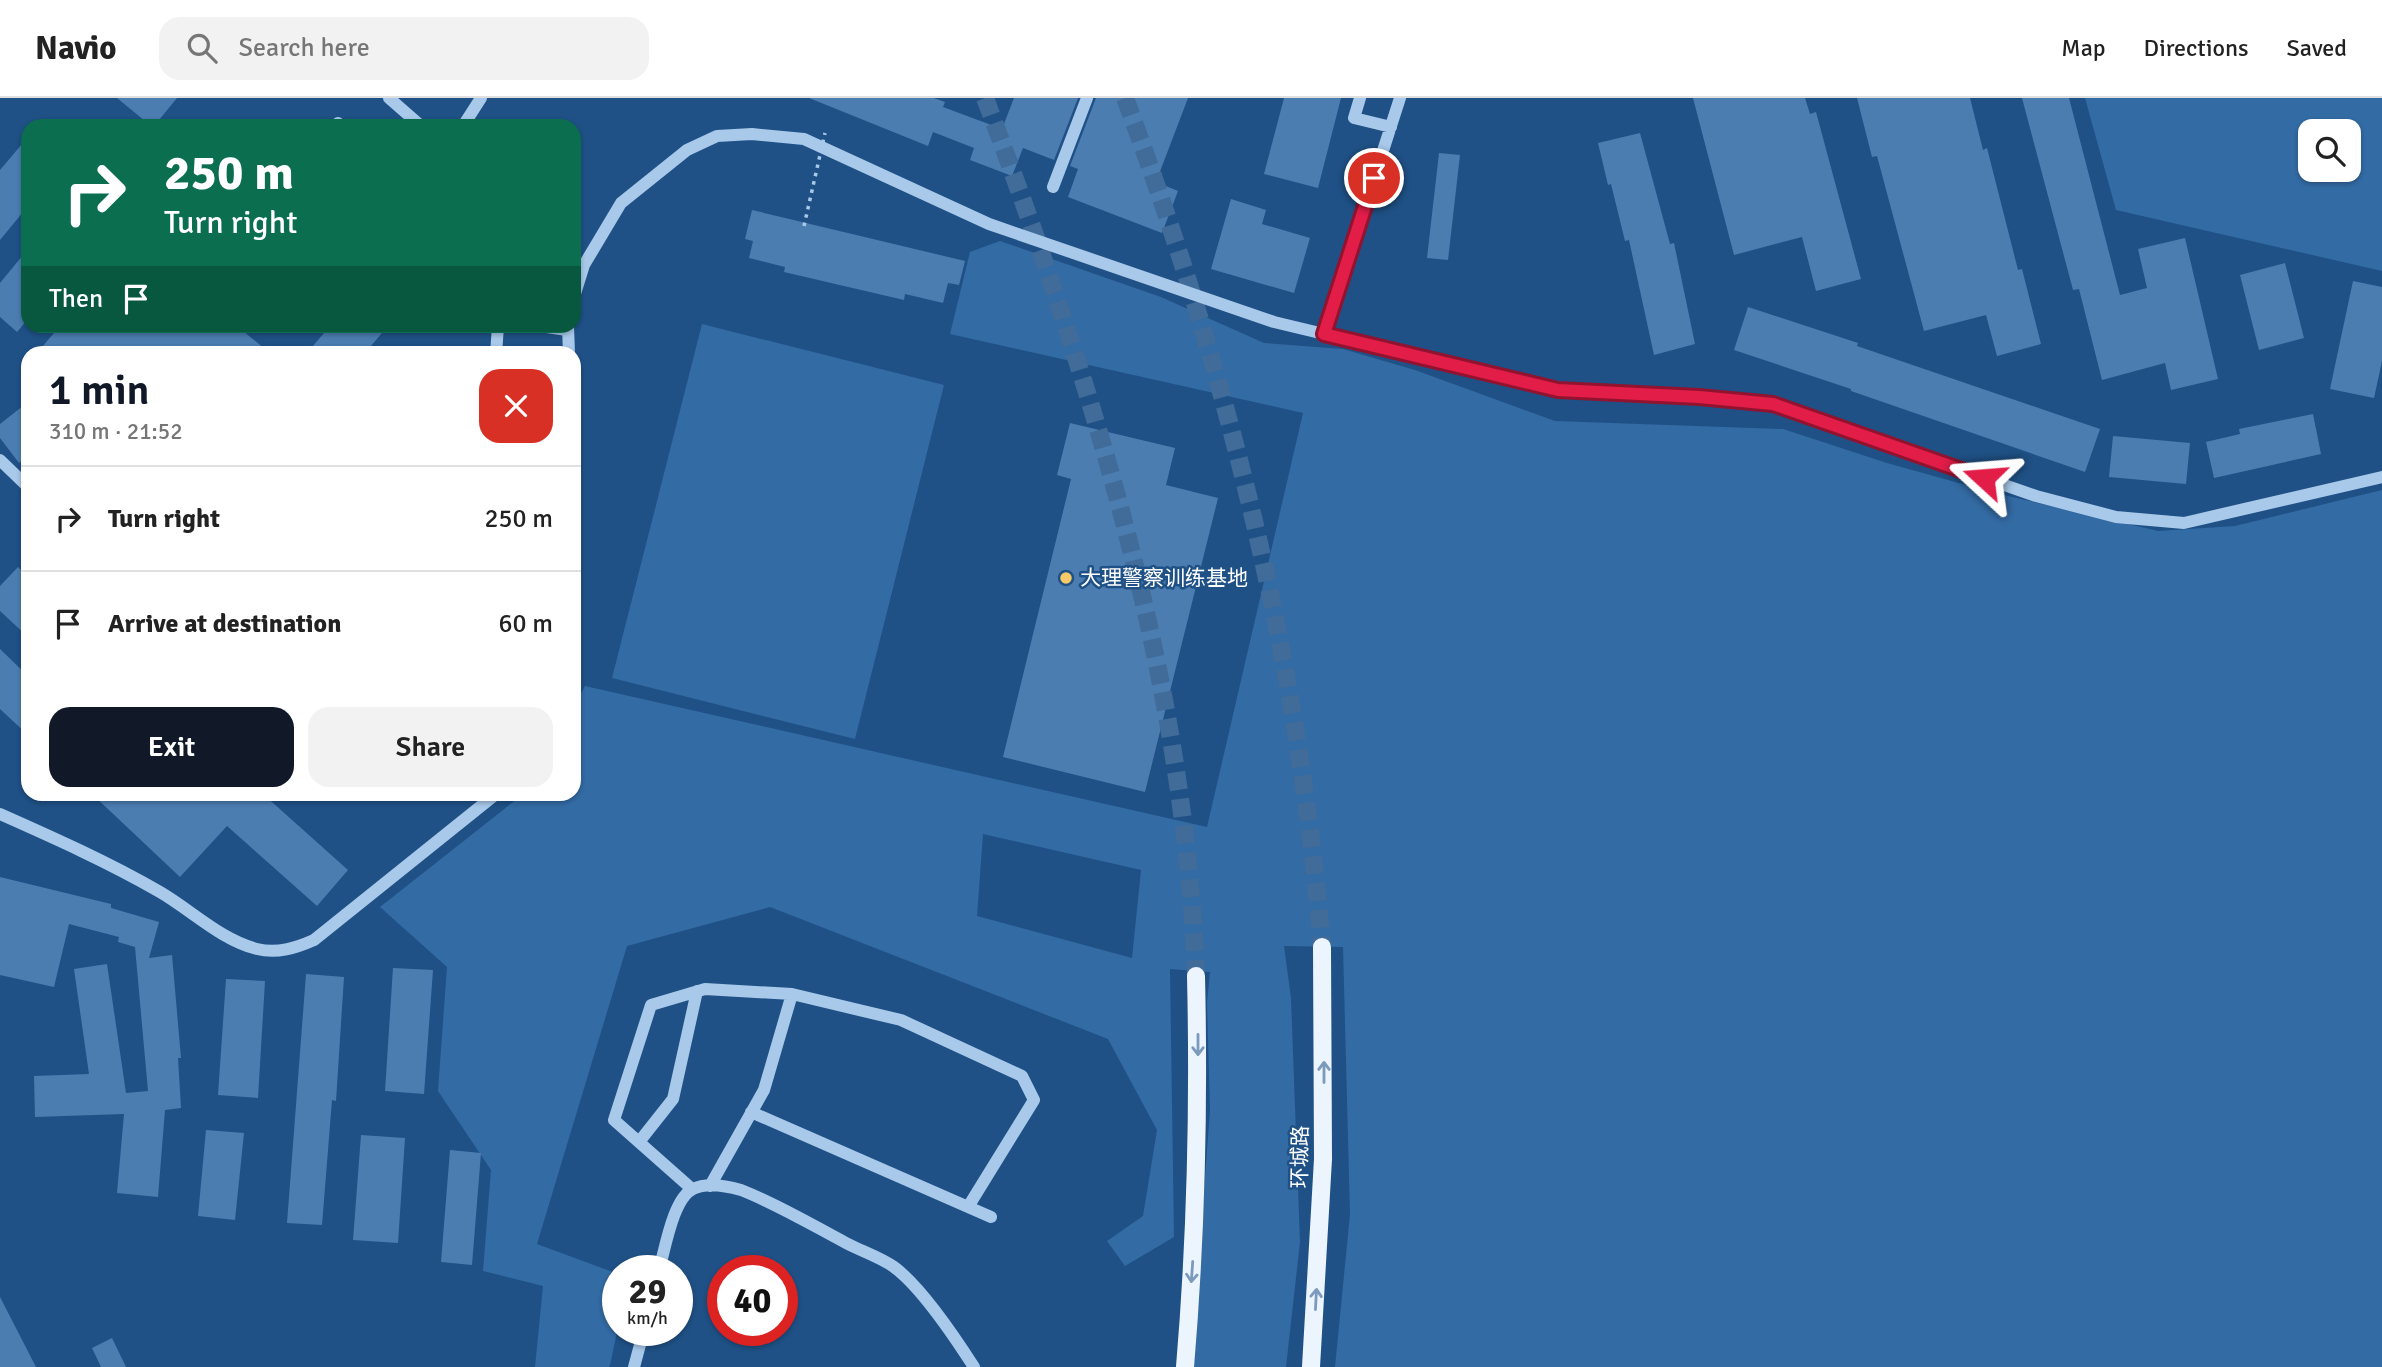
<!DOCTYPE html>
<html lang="en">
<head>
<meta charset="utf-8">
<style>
	:root { --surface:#fff; --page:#f2f2f2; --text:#222; --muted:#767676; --line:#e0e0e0; --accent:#111827 }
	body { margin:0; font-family:Signika,"Noto Sans SC",sans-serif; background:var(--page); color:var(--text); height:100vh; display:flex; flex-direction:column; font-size:26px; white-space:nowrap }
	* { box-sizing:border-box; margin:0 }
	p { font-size:23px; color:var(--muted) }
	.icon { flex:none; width:38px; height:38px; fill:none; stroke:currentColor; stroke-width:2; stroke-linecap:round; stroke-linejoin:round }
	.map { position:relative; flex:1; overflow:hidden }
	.sheet { position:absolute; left:21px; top:248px; width:560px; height:455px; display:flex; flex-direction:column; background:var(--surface); border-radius:21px; box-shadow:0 2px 5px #0004 }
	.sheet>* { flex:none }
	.banner { position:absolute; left:21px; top:21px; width:560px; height:214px; border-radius:21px; box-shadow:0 2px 5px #0004; background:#0b6e4f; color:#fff; overflow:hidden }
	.controls { position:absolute; left:2298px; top:21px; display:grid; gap:14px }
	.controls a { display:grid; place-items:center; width:63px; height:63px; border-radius:14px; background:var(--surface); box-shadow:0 2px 5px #0004; font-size:35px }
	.speed { position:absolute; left:602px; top:1157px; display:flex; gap:14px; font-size:35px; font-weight:700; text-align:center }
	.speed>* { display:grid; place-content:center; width:91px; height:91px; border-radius:50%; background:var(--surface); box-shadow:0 2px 5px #0004; line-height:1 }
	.speed small { font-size:18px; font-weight:400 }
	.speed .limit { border:10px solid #d22; background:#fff; color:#111 }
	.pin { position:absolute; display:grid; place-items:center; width:60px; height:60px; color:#fff; margin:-30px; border:4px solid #fff; border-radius:50%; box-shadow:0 2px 7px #0007 }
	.me { position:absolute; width:77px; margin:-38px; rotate:289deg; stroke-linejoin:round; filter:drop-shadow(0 0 5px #0008) }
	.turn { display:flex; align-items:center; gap:24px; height:147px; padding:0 28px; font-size:32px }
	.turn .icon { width:91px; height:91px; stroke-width:2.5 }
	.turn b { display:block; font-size:49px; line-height:60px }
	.then { display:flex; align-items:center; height:66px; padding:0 28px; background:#0003; gap:14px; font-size:26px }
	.round { display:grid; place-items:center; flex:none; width:74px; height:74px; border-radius:21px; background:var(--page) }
	.overview { display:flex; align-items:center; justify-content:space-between; height:119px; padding:0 28px }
	h1 { font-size:42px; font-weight:600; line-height:52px; color:var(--accent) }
	.action { display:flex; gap:14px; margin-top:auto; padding:14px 28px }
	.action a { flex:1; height:80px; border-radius:21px; background:var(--accent); color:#fff; font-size:28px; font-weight:600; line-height:80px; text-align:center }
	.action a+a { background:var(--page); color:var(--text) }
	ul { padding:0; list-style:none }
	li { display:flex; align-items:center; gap:21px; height:105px; padding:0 28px; border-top:2px solid var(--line) }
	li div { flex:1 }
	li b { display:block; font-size:26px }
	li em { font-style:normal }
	header { display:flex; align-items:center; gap:42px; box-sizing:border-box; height:98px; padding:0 35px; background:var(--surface); border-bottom:2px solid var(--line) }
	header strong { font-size:33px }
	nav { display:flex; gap:38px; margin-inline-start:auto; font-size:24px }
	.search { width:490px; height:63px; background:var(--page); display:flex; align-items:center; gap:18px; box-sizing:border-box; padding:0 24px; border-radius:21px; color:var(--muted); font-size:26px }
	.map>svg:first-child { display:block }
	.green { fill:#336ba4; fill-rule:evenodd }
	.building { fill:#4c7db1 }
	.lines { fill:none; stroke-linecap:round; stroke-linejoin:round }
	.major-tunnel { stroke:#416b98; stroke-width:18; stroke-dasharray:18 9; stroke-linecap:butt }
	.minor { stroke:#a8c9ea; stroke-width:12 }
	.major { stroke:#ecf4fe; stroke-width:18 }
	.path-bridge { stroke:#a8c9ea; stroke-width:3.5; stroke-dasharray:3.5 5; stroke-linecap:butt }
	.oneway { stroke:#7b9abc }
	.route-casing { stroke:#92132f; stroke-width:18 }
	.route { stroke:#e11d48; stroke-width:12 }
	.poi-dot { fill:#f8c968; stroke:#1f5186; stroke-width:2.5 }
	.labels { text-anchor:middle; stroke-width:5; stroke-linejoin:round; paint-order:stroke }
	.poi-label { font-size:21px; fill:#fff; stroke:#1f5186; text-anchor:start }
	.street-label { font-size:21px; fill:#fff; stroke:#1f5186 }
</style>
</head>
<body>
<header>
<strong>Navio</strong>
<div class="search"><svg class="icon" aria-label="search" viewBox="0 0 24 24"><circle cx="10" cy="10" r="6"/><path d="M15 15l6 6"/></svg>Search here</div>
<nav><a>Map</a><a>Directions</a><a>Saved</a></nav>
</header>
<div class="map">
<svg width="2382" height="1269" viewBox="0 0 2382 1269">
	<rect width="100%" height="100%" fill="#1f5186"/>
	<path class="green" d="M 2085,0 L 2382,0 L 2382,173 L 2116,112 ZM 2310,33 L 2348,33 L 2348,72 L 2310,72 Z
		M 1000,143 L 1161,199 L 1264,245 L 1343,251 L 1415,272 L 1555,323 L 1783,331 L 1887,365 L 1995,395 L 2158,433 L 2235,428 L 2382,392 L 2382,1269 L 1335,1269 L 1350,1116 L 1343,849 L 1284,848 L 1291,900 L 1300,1144 L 1286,1269 L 1191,1269 L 1210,1012 L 1207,904 L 1210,874 L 1170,871 L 1174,1139 L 1125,1168 L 1107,1143 L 1143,1118 L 1157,1032 L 1108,941 L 770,809 L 627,848 L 537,1146 L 618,1176 L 618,1229 L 610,1267 L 609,1269 L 535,1269 L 543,1188 L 483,1173 L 491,1072 L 438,993 L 447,869 L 380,809 L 522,697 L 574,696 L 574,608 L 585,588 L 1207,729 L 1303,315 L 950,236 L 970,154 ZM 983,736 L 1141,772 L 1132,860 L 977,818 Z
		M 702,226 L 944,287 L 855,641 L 612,580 Z"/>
	<path class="building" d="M 117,0 L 177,0 L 154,28 L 151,28 Z
		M 809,0 L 934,0 L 945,4 L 943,9 L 1002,31 L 1014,0 L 1078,0 L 1054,62 L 1023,50 L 1012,78 L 970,62 L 974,50 L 933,34 L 928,48 Z
		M 1096,0 L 1188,0 L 1156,84 L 1178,93 L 1162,135 L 1068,99 L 1078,71 L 1070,68 Z
		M 1284,0 L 1341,0 L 1318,90 L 1264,76 Z
		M 1693,0 L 1805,0 L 1810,16 L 1816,14 L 1861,181 L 1816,193 L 1802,139 L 1734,157 Z
		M 1857,0 L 1970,0 L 1983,52 L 1987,50 L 2018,172 L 2022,171 L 2041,246 L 1997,258 L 1986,217 L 1924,233 L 1877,58 L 1872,59 Z
		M 2022,0 L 2069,0 L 2120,197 L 2147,190 L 2138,151 L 2185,140 L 2218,281 L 2171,292 L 2165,265 L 2102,282 L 2079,191 L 2073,192 Z
		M 1640,35 L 1670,146 L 1674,145 L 1695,246 L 1654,257 L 1629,142 L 1625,143 L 1611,86 L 1608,87 L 1598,45 Z
		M 28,39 L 28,108 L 0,142 L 0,72 Z
		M 1439,55 L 1460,57 L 1448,162 L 1427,160 Z
		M 1231,101 L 1266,112 L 1262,126 L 1310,140 L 1294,195 L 1211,171 Z
		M 752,112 L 965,163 L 959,187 L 948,185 L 943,205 L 905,196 L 904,202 L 784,174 L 785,169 L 749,160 L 753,143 L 745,141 Z
		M 28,151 L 28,221 L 17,234 L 0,219 L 0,185 Z
		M 2285,165 L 2304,240 L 2259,252 L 2240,177 Z
		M 2353,183 L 2382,189 L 2382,263 L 2374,300 L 2330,291 Z
		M 1748,209 L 1858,245 L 1857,248 L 2100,331 L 2085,374 L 1851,293 L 1851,291 L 1734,252 Z
		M 60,228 L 237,228 L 271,256 L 50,256 L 42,249 Z
		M 330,228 L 388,228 L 364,256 L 306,256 Z
		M 28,304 L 28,358 L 19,365 L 0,340 L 0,326 Z
		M 2313,316 L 2321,356 L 2214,380 L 2206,344 L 2240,336 L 2239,331 Z
		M 1070,325 L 1175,350 L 1166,387 L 1218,400 L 1145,694 L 1003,659 L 1071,381 L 1057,377 Z
		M 2113,338 L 2190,345 L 2186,386 L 2109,379 Z
		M 18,469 L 28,479 L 28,539 L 0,513 L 0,488 Z
		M 0,551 L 28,578 L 28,637 L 0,611 Z
		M 92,696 L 263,696 L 348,772 L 317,808 L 227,728 L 180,779 Z
		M 0,779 L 111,806 L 111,810 L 159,824 L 149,860 L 172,857 L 181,960 L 178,960 L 181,1010 L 165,1012 L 158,1099 L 117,1095 L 124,1016 L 35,1019 L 34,978 L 89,976 L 74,871 L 107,866 L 126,995 L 148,993 L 135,849 L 118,844 L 119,839 L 69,826 L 54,889 L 0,877 Z
		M 393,870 L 433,872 L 424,996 L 385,993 Z
		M 306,876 L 344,879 L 336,1003 L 332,1002 L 322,1127 L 287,1125 Z
		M 226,881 L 265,883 L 258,1000 L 218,997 Z
		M 206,1032 L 244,1035 L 235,1122 L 198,1118 Z
		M 361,1037 L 405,1040 L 398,1145 L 353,1142 Z
		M 450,1052 L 481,1055 L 472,1167 L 441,1164 Z
		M 0,1199 L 36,1269 L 0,1269 Z
		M 112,1240 L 126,1269 L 101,1269 L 92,1250 Z"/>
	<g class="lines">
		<path class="major-tunnel" d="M 985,0 C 1091,281 1184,576 1196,878
			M 1125,0 C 1227,273 1298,558 1322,849"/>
		<path class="minor" d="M 389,0 L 421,28
			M 1360,0 L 1354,20 L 1391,29
			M 338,25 L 341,28
			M 463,28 L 481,0
			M 1053,89 L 1087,0
			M 574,199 L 584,167 L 621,105 L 687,52 L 717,38 L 752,36 L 804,41 L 989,126 L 1274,224 L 1558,292 L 1699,299 L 1773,306 L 2036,398 L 2116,419 L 2184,425 L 2382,379
			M 540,228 L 567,232
			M 568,228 L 569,256
			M 1324,236 L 1400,0
			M 496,256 L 498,228
			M 574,312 L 574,320
			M 0,362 L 28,389
			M 0,716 C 54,740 108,764 160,794 C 191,812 221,842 257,851 C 277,856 296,850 314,842 L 496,696
			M 751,1014 L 991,1119
			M 639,1044 L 673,1001 L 697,893
			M 710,1088 L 764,992 L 792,896
			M 692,1091 L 614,1022 L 651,907 L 705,891 L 792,896 L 901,922 L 1022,978 L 1034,1002 L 968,1109
			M 659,1172 C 665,1152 673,1100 693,1091 C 707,1084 727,1088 741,1092 C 777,1106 812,1127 846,1145 C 861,1153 880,1159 894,1169 C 920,1188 956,1241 974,1269
			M 634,1269 L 644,1232"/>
		<path class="major" d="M 1185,1269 C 1196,1139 1199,1009 1196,878
			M 1311,1269 L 1323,1061 L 1322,849"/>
		<path class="path-bridge" d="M 804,128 L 825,35"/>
	</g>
	<defs><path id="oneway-shaft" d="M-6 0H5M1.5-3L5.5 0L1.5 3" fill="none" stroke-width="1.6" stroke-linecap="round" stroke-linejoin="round" transform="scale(1.75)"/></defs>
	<g class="oneway">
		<use href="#oneway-shaft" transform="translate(1198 947) rotate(90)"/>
		<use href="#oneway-shaft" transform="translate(1324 974) rotate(-90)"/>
		<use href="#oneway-shaft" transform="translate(1192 1174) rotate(94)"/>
		<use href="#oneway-shaft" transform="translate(1316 1201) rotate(-87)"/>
	</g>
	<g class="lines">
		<g class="route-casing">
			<path id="route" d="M 1374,80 L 1324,236 L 1558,292 L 1699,299 L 1773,306 L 1984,380"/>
		</g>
		<use href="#route" class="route"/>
	</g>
	<circle class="poi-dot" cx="1066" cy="480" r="7"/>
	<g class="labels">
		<g class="poi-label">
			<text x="1080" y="487">大理警察训练基地</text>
		</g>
		<g class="street-label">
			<text transform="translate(1300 1059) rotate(-89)" y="7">环城路</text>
		</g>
	</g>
</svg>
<div class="controls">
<a><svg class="icon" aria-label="search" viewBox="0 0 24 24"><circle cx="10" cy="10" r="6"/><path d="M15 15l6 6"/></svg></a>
</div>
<div class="speed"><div>29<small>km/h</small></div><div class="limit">40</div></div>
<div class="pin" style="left:1374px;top:80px;background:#d93025"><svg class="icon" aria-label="arrive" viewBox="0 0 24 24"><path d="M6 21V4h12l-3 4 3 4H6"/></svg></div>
<svg class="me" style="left:1984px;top:380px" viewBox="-20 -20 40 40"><path d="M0-17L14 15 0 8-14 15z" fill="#e11d48" stroke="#fff" stroke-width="4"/></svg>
<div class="banner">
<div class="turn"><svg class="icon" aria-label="right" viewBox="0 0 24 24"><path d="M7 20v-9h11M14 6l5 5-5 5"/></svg><div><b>250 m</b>Turn right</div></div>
<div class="then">Then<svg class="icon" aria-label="arrive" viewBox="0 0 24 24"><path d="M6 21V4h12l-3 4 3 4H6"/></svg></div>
</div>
<section class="sheet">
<div class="overview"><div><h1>1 min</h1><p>310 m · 21:52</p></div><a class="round" style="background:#d93025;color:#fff"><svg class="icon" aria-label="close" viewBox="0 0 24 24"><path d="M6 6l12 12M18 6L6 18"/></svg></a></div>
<ul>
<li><svg class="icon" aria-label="right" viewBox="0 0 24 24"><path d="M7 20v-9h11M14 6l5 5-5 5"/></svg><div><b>Turn right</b></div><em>250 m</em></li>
<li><svg class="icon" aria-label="arrive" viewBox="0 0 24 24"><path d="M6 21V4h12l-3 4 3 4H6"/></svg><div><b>Arrive at destination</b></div><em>60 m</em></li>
</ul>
<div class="action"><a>Exit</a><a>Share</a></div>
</section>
</div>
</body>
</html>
